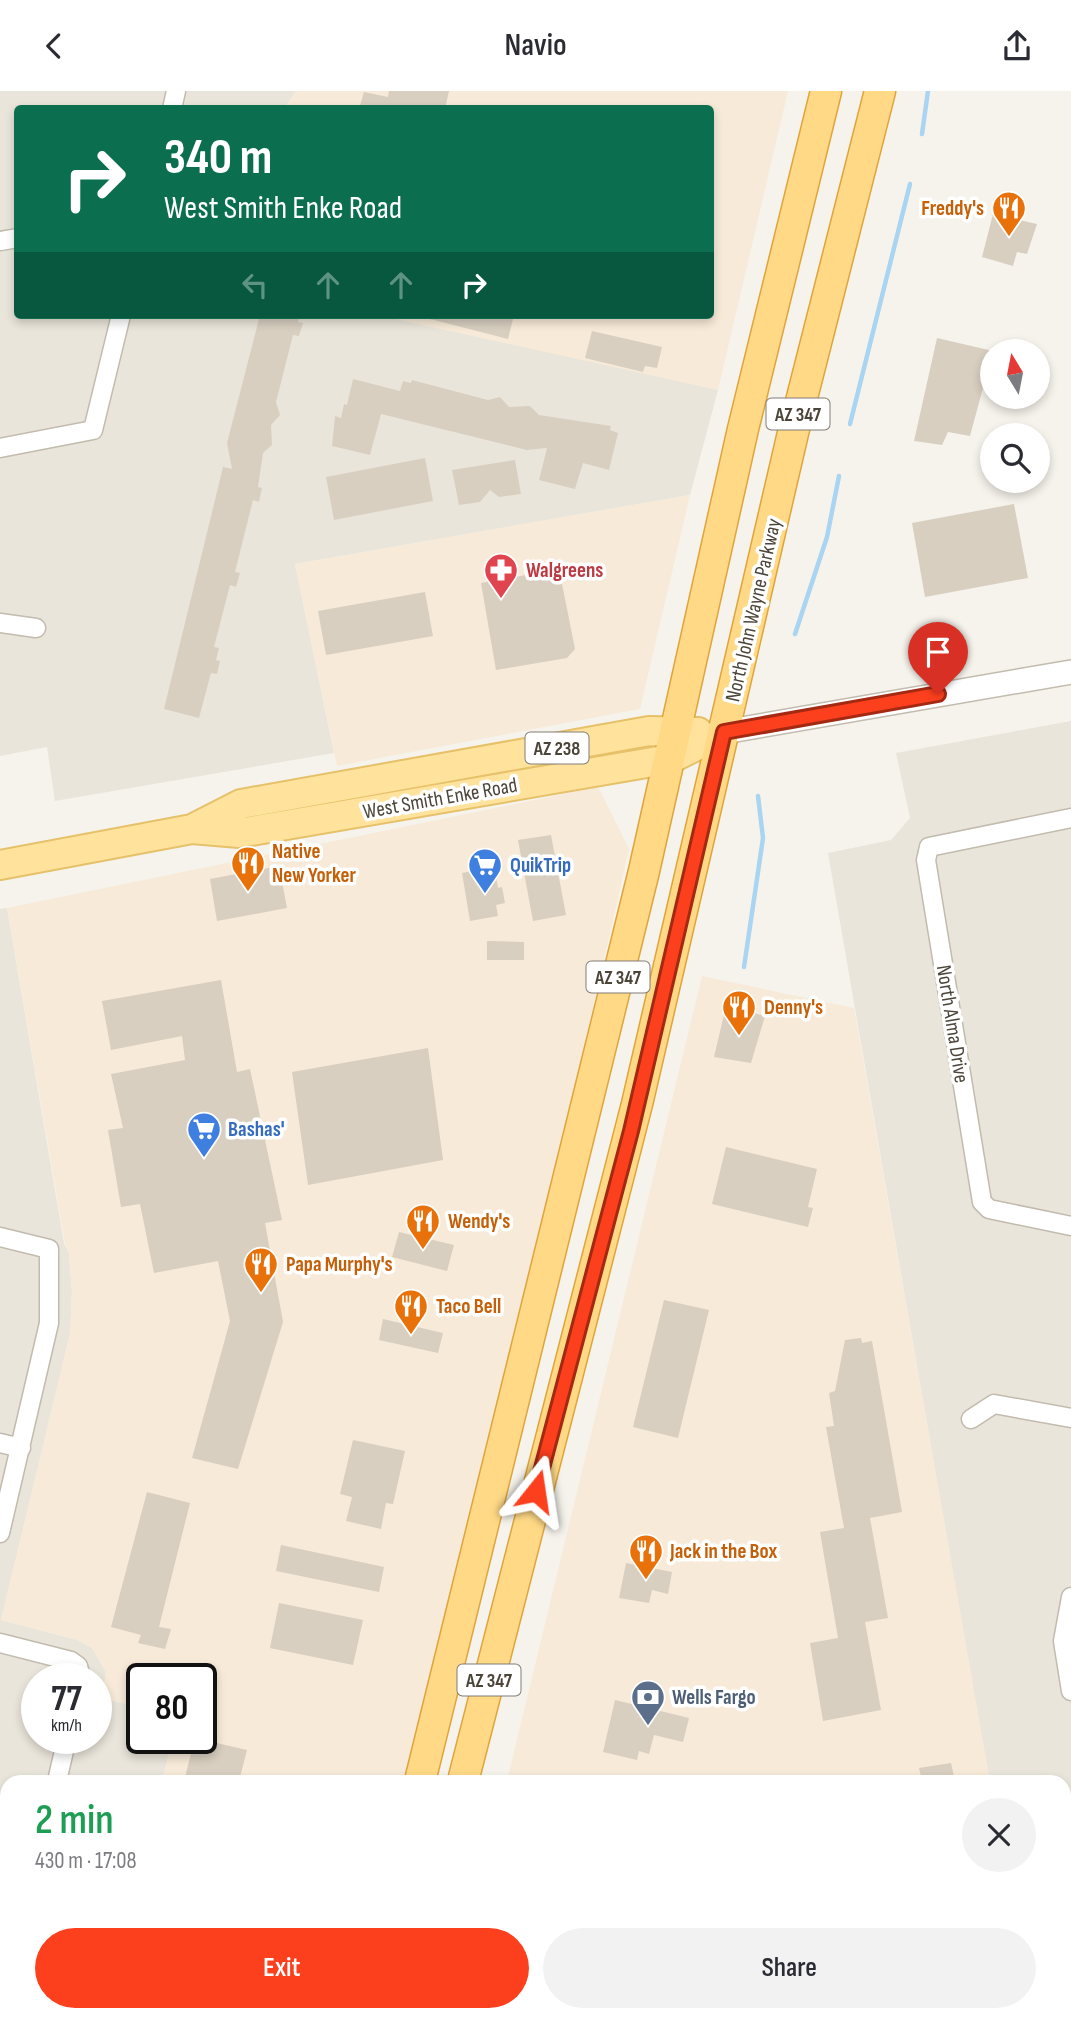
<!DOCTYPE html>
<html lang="en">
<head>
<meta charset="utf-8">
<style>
	:root { --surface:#fff; --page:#f2f2f3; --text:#2b2b33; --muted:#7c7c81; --accent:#fc3f1d }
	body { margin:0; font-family:"Sofia Sans Condensed",sans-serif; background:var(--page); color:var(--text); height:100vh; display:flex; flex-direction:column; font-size:26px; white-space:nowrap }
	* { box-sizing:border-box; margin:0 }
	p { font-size:23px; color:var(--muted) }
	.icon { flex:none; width:38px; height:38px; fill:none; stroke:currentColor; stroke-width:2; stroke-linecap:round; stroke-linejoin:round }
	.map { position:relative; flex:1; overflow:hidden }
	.drawer { position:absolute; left:0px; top:1684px; width:1071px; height:247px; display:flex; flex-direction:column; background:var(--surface); border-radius:21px 21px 0 0; box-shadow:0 4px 10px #0003 }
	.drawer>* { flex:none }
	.top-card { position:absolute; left:14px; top:14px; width:700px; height:214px; border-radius:7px; box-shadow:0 4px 10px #0003; background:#0b6e4f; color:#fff; overflow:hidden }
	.needle { width:46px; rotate:350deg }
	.fabs { position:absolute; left:980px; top:248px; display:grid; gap:14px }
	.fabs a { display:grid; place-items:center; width:70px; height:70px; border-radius:50%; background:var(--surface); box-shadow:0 4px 10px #0003; font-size:35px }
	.speed { position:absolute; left:21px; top:1572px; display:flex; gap:14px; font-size:35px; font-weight:700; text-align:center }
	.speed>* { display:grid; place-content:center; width:91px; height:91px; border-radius:50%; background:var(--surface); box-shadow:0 4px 10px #0003; line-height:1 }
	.speed small { font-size:18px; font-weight:400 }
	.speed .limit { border:4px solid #111; border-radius:10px; background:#fff; color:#111 }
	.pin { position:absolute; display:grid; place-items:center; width:60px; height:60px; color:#fff; margin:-72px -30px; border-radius:50% 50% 50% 0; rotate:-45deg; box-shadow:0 0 7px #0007 }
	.pin .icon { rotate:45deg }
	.me { position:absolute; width:77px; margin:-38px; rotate:15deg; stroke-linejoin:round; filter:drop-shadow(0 0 5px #0008) }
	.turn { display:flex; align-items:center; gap:24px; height:147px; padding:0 35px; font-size:32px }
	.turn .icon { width:91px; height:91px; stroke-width:2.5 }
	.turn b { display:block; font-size:49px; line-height:60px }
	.lanes { display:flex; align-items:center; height:66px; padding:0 35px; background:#0003; justify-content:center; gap:35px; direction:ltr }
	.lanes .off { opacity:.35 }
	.round { display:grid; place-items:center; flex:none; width:74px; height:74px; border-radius:37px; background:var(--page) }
	.headline { display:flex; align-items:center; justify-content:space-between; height:119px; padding:0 35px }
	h1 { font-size:42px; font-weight:600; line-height:52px; color:#1e9e55 }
	.action { display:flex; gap:14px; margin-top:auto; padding:14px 35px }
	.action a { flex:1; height:80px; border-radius:42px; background:var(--accent); color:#fff; font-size:28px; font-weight:600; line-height:80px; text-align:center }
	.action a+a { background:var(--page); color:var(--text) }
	header { display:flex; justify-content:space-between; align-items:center; height:91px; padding:0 35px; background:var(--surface); font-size:32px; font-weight:600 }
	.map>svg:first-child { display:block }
	.residential { fill:#eae5da; fill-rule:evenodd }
	.commercial { fill:#f7ead8 }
	.parking { fill:#e5e3e0 }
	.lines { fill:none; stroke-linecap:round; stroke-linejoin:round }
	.stream { stroke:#a9d4f2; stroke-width:4.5 }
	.building { fill:#d8cfc1 }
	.minor-casing { stroke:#c2bbae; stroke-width:21 }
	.tertiary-casing { stroke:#c2bbae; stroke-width:26 }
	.primary-casing { stroke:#e6c16a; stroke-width:32 }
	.trunk-casing { stroke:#e0a43c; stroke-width:33 }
	.minor { stroke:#fff; stroke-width:18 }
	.tertiary { stroke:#fff; stroke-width:23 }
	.primary { stroke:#ffe39c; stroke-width:28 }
	.trunk { stroke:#ffd985; stroke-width:30 }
	.route-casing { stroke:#a42913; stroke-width:18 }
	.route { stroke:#fc3f1d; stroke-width:12 }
	.labels { text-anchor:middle; stroke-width:7; stroke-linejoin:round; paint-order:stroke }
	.shield { fill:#fff; stroke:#817c74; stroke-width:2 }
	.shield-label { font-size:19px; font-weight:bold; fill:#4b4439 }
	.food-label { font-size:21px; font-weight:bold; fill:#c56008; stroke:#fff; text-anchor:start }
	.health-label { font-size:21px; font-weight:bold; fill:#be3a42; stroke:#fff; text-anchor:start }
	.street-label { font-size:21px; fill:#4b4439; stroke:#fff }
	.shop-label { font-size:21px; font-weight:bold; fill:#366cbe; stroke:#fff; text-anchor:start }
	.service-label { font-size:21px; font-weight:bold; fill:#4e5e75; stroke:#fff; text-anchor:start }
</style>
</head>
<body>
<header><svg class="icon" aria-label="back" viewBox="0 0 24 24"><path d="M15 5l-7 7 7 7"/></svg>Navio<svg class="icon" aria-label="share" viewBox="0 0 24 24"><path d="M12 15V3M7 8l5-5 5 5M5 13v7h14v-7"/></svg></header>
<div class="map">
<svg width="1071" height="1930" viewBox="0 0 1071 1930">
	<rect width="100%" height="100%" fill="#f6f3ec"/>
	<path class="residential" d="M 0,0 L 296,0 L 285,17 L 18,18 L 18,224 L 406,224 L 718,299 L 690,404 L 295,473 L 334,662 L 55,710 L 47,656 L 0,665 Z
		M 1071,630 L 1071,1930 L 1031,1930 L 1030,1923 L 1064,1923 L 1064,1690 L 989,1690 L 828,762 L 891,749 L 910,727 L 896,662 Z
		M 7,817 L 64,1152 L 69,1162 L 72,1201 L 70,1243 L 1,1529 L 78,1549 L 92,1557 L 106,1581 L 102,1607 L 142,1617 L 142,1647 L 173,1647 L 162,1690 L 7,1690 L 7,1923 L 105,1923 L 104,1930 L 0,1930 L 0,818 ZM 37,1587 L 96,1587 L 96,1647 L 37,1647 Z"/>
	<path class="commercial" d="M 296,0 L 788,0 L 718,299 L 377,224 L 710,224 L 710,18 L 285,18 Z
		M 690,404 L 640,618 L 337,675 L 295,473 Z
		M 598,696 L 629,758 L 418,1690 L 162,1690 L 173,1647 L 201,1647 L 201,1587 L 142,1587 L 142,1617 L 102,1607 L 106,1581 L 92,1557 L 78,1549 L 1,1529 L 70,1243 L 72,1201 L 69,1162 L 65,1152 L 7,817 Z
		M 702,885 L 854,917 L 990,1690 L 507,1690 Z
		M 105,1923 L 365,1923 L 363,1930 L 104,1930 Z
		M 450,1923 L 1030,1923 L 1031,1930 L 449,1930 Z"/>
	<path class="parking" d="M 508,1923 L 757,1923 L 758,1930 L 514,1930 Z"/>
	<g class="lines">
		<path class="stream" d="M 922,43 L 928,0
			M 850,333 L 910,93
			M 795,543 L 827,446 L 839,385
			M 744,876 L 763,747 L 758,705"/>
	</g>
	<path class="building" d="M 389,0 L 449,0 L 445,18 L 359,18 L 364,1 L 388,6 Z
		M 993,123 L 1037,133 L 1027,163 L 1017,161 L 1013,175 L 982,166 Z
		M 260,224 L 300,224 L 298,231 L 303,232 L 299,245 L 293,244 L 276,311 L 280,324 L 271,334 L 272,354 L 263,362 L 258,396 L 262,397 L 259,411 L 253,409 L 235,481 L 240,482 L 236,496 L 230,494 L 214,556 L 219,557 L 216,569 L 220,570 L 217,583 L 211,582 L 199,627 L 164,618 L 223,376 L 232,378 L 227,352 Z
		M 431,224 L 514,224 L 508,248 L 430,228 Z
		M 592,240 L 662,256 L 657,277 L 645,275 L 643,281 L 585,267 Z
		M 937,247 L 993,260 L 970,345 L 948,341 L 942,354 L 914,350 Z
		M 353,288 L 400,300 L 403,290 L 411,292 L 412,289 L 488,309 L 500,306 L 509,316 L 530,315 L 539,324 L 611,335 L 610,339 L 618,342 L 609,379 L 583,372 L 575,398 L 539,389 L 547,357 L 527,359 L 381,323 L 370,364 L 332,355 L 335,325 L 341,327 L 344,313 L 347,314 Z
		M 425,367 L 433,410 L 334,429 L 326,386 Z
		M 515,369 L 521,403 L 499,406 L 490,399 L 480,411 L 459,414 L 452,379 Z
		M 1014,413 L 1028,487 L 925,506 L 912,432 Z
		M 559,478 L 575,558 L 567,567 L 496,579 L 481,492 Z
		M 425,501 L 433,545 L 326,564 L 318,520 Z
		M 551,744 L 566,824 L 533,830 L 518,749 Z
		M 279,775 L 287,817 L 217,830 L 210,788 Z
		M 494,776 L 498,797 L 502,796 L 505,812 L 496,814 L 498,825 L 470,830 L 462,782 Z
		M 487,850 L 524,851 L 524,869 L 487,869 Z
		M 221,889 L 237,981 L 250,978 L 282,1129 L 265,1132 L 283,1231 L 238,1378 L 192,1367 L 230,1230 L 218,1170 L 154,1182 L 140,1113 L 121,1116 L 108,1039 L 123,1037 L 111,983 L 185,969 L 182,945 L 111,959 L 102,910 Z
		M 726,915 L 765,925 L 751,972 L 714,966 Z
		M 428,957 L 443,1069 L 308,1094 L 292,981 Z
		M 726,1056 L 817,1078 L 808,1116 L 813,1117 L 808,1136 L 712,1113 Z
		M 399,1141 L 454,1154 L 447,1180 L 392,1166 Z
		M 664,1209 L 709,1219 L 678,1347 L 633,1336 Z
		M 383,1228 L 443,1242 L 438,1262 L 379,1249 Z
		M 861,1247 L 862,1252 L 872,1250 L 902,1421 L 870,1427 L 888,1527 L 865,1531 L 881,1619 L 823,1630 L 810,1552 L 838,1547 L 820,1441 L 844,1437 L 826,1336 L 834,1335 L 829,1302 L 835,1300 L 845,1249 Z
		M 353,1349 L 405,1360 L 393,1413 L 386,1412 L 381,1438 L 346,1430 L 352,1406 L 340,1403 Z
		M 147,1401 L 190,1412 L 159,1536 L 171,1538 L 165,1558 L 138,1552 L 141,1544 L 111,1536 Z
		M 281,1454 L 384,1476 L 379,1501 L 276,1480 Z
		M 626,1472 L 672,1481 L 668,1503 L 652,1499 L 649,1512 L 619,1507 Z
		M 279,1512 L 363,1529 L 353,1574 L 270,1557 Z
		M 615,1609 L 689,1627 L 683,1651 L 654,1644 L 649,1663 L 639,1660 L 637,1669 L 603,1661 Z
		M 195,1647 L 247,1659 L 239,1690 L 184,1690 Z
		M 951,1672 L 955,1690 L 922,1690 L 919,1677 Z"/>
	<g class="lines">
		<g class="minor-casing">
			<path id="minor" d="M 172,18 L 176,0
				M 0,150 L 18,147
				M 0,357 L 93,339 L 121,224
				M 0,532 L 36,537
				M 1071,727 L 929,756 L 926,769 L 982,1111 L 989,1118 L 1071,1135
				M 0,1146 L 49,1158 L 49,1232 L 0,1442
				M 971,1328 L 994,1313 L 1071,1327
				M 0,1352 L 21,1357
				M 1071,1506 L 1063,1550 L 1071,1600
				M 0,1552 L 71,1570 L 78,1575 L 81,1587
				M 57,1690 L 67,1647
				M 0,1759 L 7,1760
				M 0,1922 L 7,1894"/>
		</g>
		<g class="tertiary-casing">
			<path id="tertiary" d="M 724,641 L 1071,581"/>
		</g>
		<g class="primary-casing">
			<path id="primary" d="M 192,738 L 241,713 L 649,640 L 698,641
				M 0,774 L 192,738 L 239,742 L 670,668 L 724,641"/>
		</g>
		<g class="trunk-casing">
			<path id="trunk" d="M 420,1690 L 644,780 L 743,338 L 826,0
				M 463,1690 L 637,1013 L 793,342 L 880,0
				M 365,1930 L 366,1923
				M 405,1930 L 407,1923"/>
		</g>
		<use href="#minor" class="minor"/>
		<use href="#tertiary" class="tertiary"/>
		<use href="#primary" class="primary"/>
		<use href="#trunk" class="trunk"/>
	</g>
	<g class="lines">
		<g class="route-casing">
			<path id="route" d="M 536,1400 L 631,1040 L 724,641 L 938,603"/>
		</g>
		<use href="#route" class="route"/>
	</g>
	<defs>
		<g id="restaurant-pin" transform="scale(1.75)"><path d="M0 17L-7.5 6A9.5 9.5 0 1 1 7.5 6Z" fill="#e8710a" stroke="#fff"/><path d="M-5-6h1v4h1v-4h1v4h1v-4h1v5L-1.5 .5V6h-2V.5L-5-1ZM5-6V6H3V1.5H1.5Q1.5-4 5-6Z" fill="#fff"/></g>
		<g id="pharmacy-pin" transform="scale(1.75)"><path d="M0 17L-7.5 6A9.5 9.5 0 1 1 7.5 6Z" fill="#e0444e" stroke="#fff"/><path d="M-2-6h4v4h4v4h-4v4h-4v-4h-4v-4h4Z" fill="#fff"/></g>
		<g id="supermarket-pin" transform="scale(1.75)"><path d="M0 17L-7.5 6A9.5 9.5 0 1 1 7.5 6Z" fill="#3f7fe0" stroke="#fff"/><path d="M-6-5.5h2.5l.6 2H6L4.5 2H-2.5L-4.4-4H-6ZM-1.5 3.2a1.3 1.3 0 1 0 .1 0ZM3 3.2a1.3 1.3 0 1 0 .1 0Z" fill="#fff"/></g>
		<g id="bank-pin" transform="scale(1.75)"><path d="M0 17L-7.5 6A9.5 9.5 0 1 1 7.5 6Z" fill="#5c6f8a" stroke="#fff"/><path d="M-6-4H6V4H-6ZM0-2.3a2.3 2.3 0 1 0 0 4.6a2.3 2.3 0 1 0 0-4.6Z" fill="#fff"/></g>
	</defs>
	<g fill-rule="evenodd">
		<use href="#restaurant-pin" x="1009" y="117"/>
		<use href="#pharmacy-pin" x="501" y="479"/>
		<use href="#restaurant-pin" x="248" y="772"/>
		<use href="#supermarket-pin" x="485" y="774"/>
		<use href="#restaurant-pin" x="739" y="916"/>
		<use href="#supermarket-pin" x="204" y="1038"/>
		<use href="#restaurant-pin" x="423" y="1130"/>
		<use href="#restaurant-pin" x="261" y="1173"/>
		<use href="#restaurant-pin" x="411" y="1215"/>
		<use href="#restaurant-pin" x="646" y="1460"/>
		<use href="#bank-pin" x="648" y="1606"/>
	</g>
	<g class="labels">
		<g class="shield">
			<rect x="766.5" y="307.5" width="63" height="31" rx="5"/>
			<rect x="525.5" y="641.5" width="63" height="31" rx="5"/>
			<rect x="586.5" y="870.5" width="63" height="31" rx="5"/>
			<rect x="457.5" y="1573.5" width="63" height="31" rx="5"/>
		</g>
		<g class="shield-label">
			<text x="798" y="330">AZ 347</text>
			<text x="557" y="664">AZ 238</text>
			<text x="618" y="893">AZ 347</text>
			<text x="489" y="1596">AZ 347</text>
		</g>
		<g class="food-label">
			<text x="984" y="124" text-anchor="end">Freddy's</text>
			<text x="272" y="767">Native<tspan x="272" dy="24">New Yorker</tspan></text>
			<text x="764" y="923">Denny's</text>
			<text x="448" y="1137">Wendy's</text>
			<text x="286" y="1180">Papa Murphy's</text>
			<text x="436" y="1222">Taco Bell</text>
			<text x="670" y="1467">Jack in the Box</text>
		</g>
		<g class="health-label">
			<text x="526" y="486">Walgreens</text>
		</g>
		<g class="street-label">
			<text transform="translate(753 519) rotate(-77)" y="7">North John Wayne Parkway</text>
			<text transform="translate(440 707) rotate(-10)" y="7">West Smith Enke Road</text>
			<text transform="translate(953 933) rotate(81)" y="7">North Alma Drive</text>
		</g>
		<g class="shop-label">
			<text x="510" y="781">QuikTrip</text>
			<text x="228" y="1045">Bashas'</text>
		</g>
		<g class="service-label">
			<text x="672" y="1613">Wells Fargo</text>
		</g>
	</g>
</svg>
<div class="fabs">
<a><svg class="needle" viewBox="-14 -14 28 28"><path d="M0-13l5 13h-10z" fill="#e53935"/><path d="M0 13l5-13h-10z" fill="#7c7c81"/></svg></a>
<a><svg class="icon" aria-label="search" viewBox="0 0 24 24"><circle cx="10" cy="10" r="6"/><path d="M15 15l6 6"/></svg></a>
</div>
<div class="speed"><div>77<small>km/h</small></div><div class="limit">80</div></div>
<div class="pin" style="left:938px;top:603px;background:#d93025"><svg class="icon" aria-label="arrive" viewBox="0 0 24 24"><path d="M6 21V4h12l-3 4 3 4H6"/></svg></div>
<svg class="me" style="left:536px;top:1400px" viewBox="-20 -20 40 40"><path d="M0-17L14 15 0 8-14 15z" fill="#fc3f1d" stroke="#fff" stroke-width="4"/></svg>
<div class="top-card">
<div class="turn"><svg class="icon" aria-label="right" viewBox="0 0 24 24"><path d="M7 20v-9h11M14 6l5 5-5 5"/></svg><div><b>340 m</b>West Smith Enke Road</div></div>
<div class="lanes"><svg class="icon off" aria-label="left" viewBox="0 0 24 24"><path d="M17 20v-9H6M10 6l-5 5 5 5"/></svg><svg class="icon off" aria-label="ahead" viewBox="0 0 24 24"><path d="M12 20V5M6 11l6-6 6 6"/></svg><svg class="icon off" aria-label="ahead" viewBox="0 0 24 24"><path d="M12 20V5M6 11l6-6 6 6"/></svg><svg class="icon" aria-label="right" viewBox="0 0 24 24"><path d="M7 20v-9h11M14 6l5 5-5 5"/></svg></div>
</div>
<section class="drawer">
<div class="headline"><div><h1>2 min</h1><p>430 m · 17:08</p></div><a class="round"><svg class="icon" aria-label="close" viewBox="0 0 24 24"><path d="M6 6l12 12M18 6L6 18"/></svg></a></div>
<div class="action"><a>Exit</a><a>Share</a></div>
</section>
</div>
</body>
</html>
